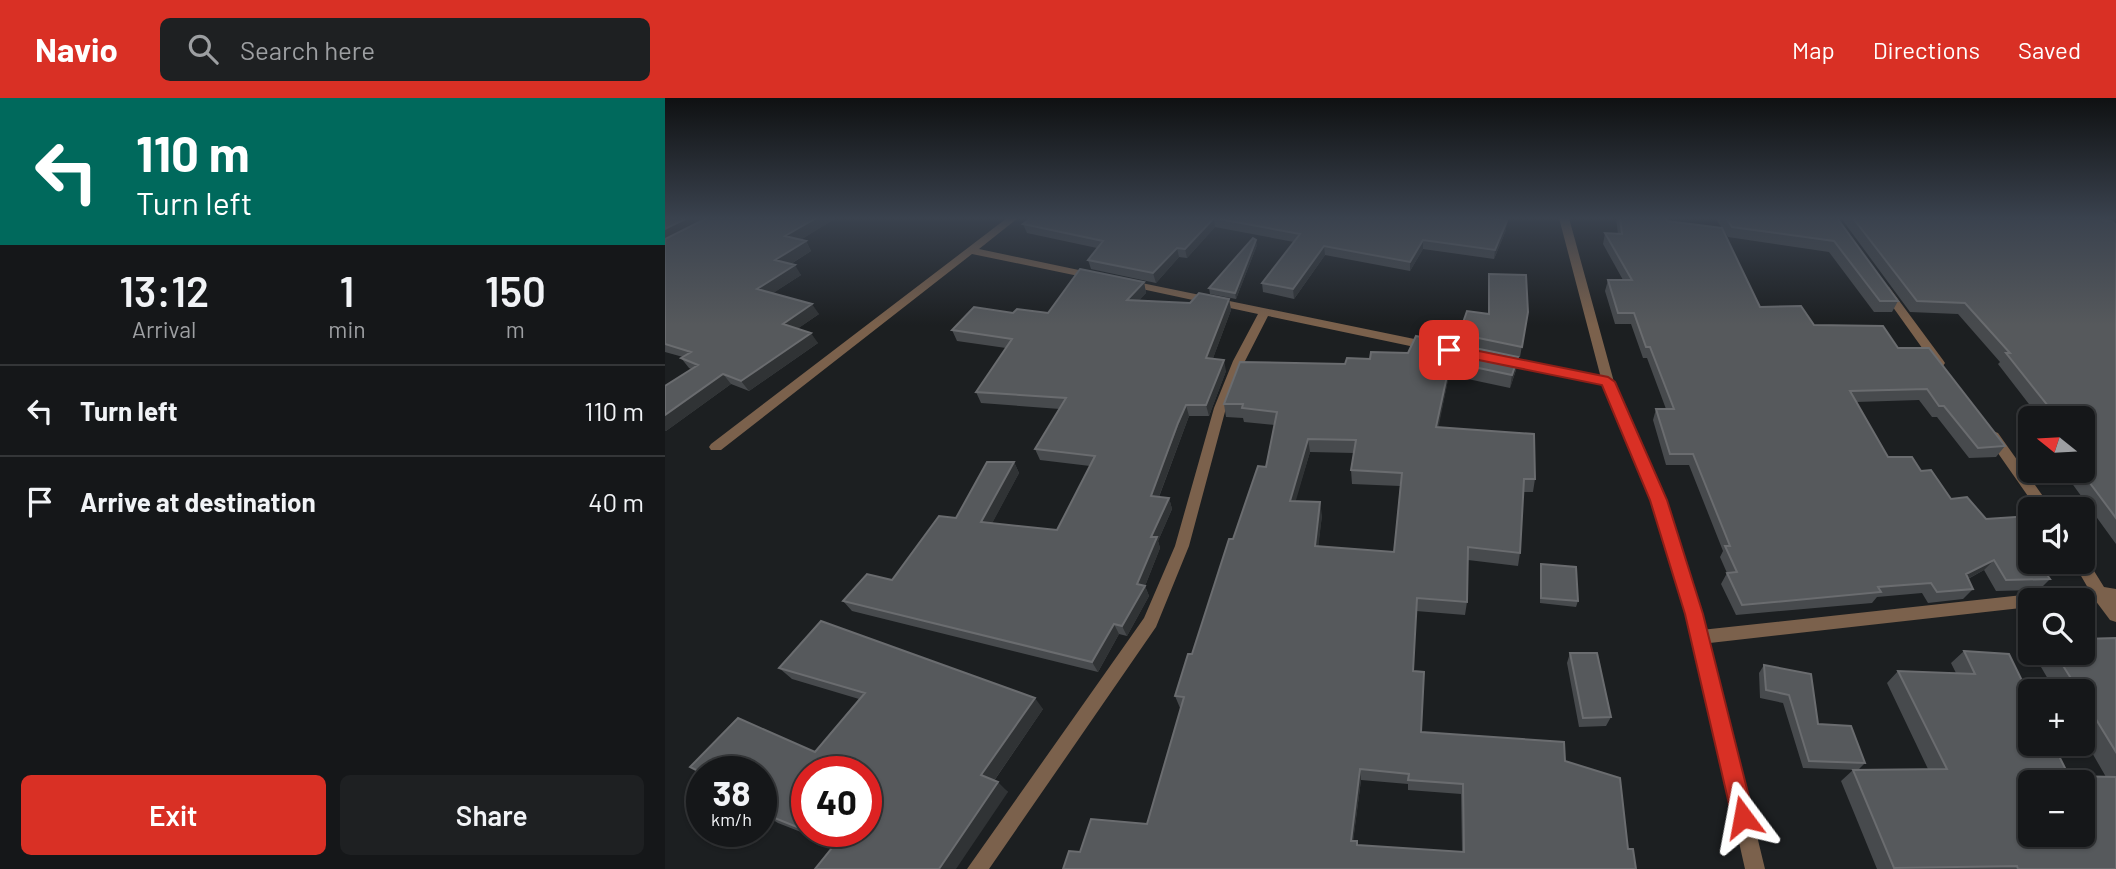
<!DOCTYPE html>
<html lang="en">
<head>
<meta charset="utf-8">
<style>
	:root { --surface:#151719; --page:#1e2022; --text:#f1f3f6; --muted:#9d9fa2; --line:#343638; --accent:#d93025 }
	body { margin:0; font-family:Barlow,sans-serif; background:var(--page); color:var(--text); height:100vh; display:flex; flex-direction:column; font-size:26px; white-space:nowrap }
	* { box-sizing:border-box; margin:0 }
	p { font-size:23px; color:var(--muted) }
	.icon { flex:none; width:38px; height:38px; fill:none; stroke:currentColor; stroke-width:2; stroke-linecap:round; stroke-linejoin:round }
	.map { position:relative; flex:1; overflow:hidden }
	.sheet { display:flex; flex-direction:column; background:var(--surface); width:665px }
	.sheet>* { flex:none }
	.hud { background:#00695c; color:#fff; overflow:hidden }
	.needle { width:46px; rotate:288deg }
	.tools { position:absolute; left:1353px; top:308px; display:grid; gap:14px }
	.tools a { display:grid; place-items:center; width:77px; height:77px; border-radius:10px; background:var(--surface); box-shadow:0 2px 5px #0004,0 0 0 2px var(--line); font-size:35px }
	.speed { position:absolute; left:21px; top:658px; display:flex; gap:14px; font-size:35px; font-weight:700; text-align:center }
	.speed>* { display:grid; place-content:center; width:91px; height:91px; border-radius:50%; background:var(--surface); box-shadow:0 2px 5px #0004,0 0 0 2px var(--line); line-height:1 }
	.speed small { font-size:18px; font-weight:400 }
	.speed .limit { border:10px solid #d22; background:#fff; color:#111 }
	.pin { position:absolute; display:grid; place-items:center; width:60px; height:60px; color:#fff; margin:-30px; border-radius:14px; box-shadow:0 4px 10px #0006 }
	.me { position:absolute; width:77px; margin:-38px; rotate:347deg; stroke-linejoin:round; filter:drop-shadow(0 0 5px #0008) }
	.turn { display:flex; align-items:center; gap:24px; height:147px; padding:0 21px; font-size:32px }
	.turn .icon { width:91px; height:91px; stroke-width:2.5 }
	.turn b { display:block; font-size:49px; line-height:60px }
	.eta { display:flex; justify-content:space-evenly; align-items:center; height:119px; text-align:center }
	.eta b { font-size:42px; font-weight:600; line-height:49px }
	.primary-button { display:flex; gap:14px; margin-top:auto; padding:14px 21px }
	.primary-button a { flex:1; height:80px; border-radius:10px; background:var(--accent); color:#fff; font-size:28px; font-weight:600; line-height:80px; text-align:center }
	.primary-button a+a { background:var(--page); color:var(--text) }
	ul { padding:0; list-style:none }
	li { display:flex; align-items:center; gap:21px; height:91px; padding:0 21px; border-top:2px solid var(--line) }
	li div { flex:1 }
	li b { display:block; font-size:26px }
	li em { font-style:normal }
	header { display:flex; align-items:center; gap:42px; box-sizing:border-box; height:98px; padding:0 35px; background:var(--accent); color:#fff }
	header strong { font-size:33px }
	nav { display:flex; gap:38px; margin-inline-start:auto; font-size:24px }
	.search { width:490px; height:63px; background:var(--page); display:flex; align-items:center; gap:18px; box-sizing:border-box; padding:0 24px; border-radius:10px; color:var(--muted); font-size:26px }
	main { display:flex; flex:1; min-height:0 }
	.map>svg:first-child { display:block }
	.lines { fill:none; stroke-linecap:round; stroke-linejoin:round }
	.minor { fill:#7b614c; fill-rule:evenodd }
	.tertiary { fill:#7b614c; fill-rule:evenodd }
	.wall { fill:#474a4d; fill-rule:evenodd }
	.shaded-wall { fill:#303335 }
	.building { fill:#56595c; stroke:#6a6c6f; stroke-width:2; fill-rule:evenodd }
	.route { fill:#d93025; stroke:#8d1f18; stroke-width:2 }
</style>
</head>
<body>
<header>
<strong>Navio</strong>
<div class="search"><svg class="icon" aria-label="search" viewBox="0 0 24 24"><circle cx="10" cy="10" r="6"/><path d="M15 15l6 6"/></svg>Search here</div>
<nav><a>Map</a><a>Directions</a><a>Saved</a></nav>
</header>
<main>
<section class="sheet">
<div class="hud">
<div class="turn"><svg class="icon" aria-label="left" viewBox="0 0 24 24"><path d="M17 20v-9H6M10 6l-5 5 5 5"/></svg><div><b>110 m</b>Turn left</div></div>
</div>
<div class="eta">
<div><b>13:12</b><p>Arrival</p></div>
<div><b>1</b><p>min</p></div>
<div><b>150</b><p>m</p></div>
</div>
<ul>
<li><svg class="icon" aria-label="left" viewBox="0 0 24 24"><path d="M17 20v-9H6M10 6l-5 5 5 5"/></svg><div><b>Turn left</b></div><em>110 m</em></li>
<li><svg class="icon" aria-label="arrive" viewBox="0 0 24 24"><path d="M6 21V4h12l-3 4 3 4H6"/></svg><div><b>Arrive at destination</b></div><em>40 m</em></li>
</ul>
<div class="primary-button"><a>Exit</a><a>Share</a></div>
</section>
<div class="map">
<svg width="1451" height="771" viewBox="0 0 1451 771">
	<rect width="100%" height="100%" fill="#1c1f21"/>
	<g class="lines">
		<path class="minor" d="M 342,120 L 353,120 L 314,151 L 428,175 L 433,178 L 428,181 L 307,156 L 56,352 L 46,352 L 44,349 L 46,346 Z
			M 1432,120 L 1442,120 L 1451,130 L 1451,139 L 1447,138 Z
			M 462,182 L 764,244 L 770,248 L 764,252 L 603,218 L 580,263 L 561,310 L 524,448 L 491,529 L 324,771 L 302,771 L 479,520 L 510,448 L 549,310 L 568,263 L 593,216 L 458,187 L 458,183 Z
			M 1220,188 L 1224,189 L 1278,262 L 1280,265 L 1278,268 L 1270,268 L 1215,191 Z
			M 835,258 L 943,280 L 949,284 L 943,288 L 831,265 L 829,262 L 831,259 Z
			M 1328,333 L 1333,335 L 1387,411 L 1372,411 L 1321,338 Z
			M 1418,458 L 1421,460 L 1439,489 L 1451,491 L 1451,524 L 1445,522 L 1430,502 L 1365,502 L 1365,509 L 1036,546 L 1030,544 L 1028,539 L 1030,534 L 1036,532 L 1423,490 L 1408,464 L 1418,464 Z"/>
		<path class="tertiary" d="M 894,120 L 904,120 L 949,284 L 1001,402 L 1044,539 L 1100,771 L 1080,771 L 1028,539 L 987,402 L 937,284 Z"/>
	</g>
	<path class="wall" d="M 0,120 L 171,120 L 135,142 L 141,143 L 146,153 L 126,166 L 136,177 L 108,195 L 154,216 L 132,231 L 153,245 L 84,293 L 66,286 L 1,333 L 0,332 L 0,288 L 26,271 L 24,270 L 16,260 L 18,259 L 0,254 Z
		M 366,120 L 828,121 L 841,132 L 829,161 L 758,151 L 745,173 L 660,157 L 629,201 L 598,194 L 597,185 L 629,144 L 550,129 L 522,160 L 514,159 L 491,185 L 426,171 L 423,162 L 432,150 L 362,135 L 358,126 Z
		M 951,120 L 1001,120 L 1002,123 L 1095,209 L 1149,227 L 1233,250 L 1340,348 L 1331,359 L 1304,360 L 1272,319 L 1267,319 L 1254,302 L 1191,304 L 1223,359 L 1256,373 L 1286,401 L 1321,421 L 1365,464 L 1382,464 L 1377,469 L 1385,481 L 1374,492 L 1331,493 L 1319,472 L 1303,481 L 1308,491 L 1298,501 L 1263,505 L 1257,495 L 1212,499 L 1207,505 L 1071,517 L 1056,486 L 1062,475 L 1055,459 L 1058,453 L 1024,367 L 1001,367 L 988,322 L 991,311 L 1001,311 L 982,260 L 978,260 L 966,226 L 950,226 L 940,193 L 943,182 L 958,182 L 938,146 L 940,135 L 953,136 Z
		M 1050,120 L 1172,120 L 1233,203 L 1227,214 L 1209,214 L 1164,154 L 1063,139 Z
		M 1176,120 L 1434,120 L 1439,123 L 1451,127 L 1451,446 L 1398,373 L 1418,373 L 1418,320 L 1365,320 L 1365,328 L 1359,319 L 1367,310 L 1333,266 L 1335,264 L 1293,216 L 1245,214 Z
		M 592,147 L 571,201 L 545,196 L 544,190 Z
		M 824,176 L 863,214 L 855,259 L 853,259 L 851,272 L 845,290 L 784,277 L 773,329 L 870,381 L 868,394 L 858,394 L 855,455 L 853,468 L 803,462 L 802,504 L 800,517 L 751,513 L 748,573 L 756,634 L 900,663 L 963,751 L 971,771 L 415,754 L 482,726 L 516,610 L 515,610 L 510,598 L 527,556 L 568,441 L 601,369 L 610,327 L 579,324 L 578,320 L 561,319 L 559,306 L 680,266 L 793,246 L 794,236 L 823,216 ZM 645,354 L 689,355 L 686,372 L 687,386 L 735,388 L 729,454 L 653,448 L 657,417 L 630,403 ZM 696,682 L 743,686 L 743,692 L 796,696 L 797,754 L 693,747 L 688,743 Z
		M 479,184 L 481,195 L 474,202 L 525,205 L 564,201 L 566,212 L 548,260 L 561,273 L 544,318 L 524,318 L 494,399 L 504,400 L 507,411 L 493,443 L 495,450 L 480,488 L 484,498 L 462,538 L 454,536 L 433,574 L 187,513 L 178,503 L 227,482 L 349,364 L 354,375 L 327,425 L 392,432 L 425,368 L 375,362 L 370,351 L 395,311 L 316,305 L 311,294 L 341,250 L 292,243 L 287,232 L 348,215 L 383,215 Z
		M 876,466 L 913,503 L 911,509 L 875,505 L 875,472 Z
		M 1451,540 L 1451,771 L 1212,771 L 1176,683 L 1188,672 L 1263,671 L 1222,585 L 1233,573 L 1291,575 L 1286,565 L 1299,553 L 1404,678 L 1441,679 L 1418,639 L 1418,593 L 1390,593 L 1369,557 L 1372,555 L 1418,555 Z
		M 905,555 L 946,619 L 941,628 L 914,629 L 902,565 Z
		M 1099,567 L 1153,626 L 1200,665 L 1193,672 L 1138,670 L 1118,605 L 1095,600 L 1094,575 Z
		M 114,570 L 378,611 L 329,683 L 343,694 L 169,747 L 113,725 L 97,715 L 104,708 L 96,705 L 96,674 L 37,674 L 37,676 L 25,669 L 150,654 L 194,601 L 127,581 Z"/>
	<path class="shaded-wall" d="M 22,120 L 47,120 L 0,144 L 0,131 Z
		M 151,120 L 171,120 L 126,148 L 120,138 Z
		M 549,120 L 550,129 L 522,160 L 520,151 Z
		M 842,123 L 841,132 L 829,161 L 830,152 Z
		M 591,142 L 592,147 L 571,201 L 570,195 Z
		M 758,142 L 758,151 L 745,173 L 745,164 Z
		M 141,143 L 146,153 L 116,172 L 110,162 Z
		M 659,148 L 660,157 L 629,201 L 628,191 Z
		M 512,150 L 514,159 L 491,185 L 488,175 Z
		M 130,167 L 136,177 L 99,201 L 92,191 Z
		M 479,184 L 481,195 L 465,213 L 462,202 Z
		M 564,201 L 566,212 L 544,271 L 541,260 Z
		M 147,206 L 154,216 L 125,236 L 118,226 Z
		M 146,235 L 153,245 L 84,293 L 76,283 Z
		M 853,259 L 851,272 L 845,290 L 847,277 Z
		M 559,262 L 561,273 L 544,318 L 541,307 Z
		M 785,264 L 784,277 L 771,342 L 771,329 Z
		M 58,276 L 66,286 L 1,333 L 0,332 L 0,317 Z
		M 521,307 L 524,318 L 490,409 L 486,398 Z
		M 643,341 L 645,354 L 627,416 L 625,403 Z
		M 349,364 L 354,375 L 322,435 L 316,424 Z
		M 504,400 L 507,411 L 493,443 L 495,450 L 480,488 L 484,498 L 462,538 L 457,528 L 472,486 L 486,439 Z
		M 655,404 L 657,417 L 652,461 L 650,448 Z
		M 1329,462 L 1319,472 L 1291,487 L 1301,476 Z
		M 449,526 L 454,536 L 433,574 L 427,564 Z
		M 370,600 L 378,611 L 326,687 L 316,677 Z
		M 695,671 L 696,682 L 687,752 L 686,743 Z
		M 333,684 L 343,694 L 291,771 L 274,771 Z"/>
	<path class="building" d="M 0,120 L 22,120 L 0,131 Z
		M 42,120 L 151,120 L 120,138 L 141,143 L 110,162 L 130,167 L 92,191 L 147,206 L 118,226 L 146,235 L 76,283 L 58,276 L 0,317 L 0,288 L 33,267 L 16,260 L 26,254 L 0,246 L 0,141 Z
		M 366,120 L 826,120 L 842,123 L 830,152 L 758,142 L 745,164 L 659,148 L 628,191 L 597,185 L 635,136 L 549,120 L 520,151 L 512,150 L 488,175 L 423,162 L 438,143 L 358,126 Z
		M 955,120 L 1001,120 L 1002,123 L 1057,130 L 1095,209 L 1136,208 L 1149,227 L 1218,228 L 1233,250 L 1264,250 L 1340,348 L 1313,350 L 1279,308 L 1274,308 L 1262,291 L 1185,293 L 1223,359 L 1247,359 L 1256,373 L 1266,372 L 1286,401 L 1302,399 L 1321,421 L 1365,418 L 1365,464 L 1373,464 L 1385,481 L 1341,482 L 1329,462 L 1301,476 L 1308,491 L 1272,494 L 1266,485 L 1213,489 L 1216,494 L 1077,507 L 1062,475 L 1072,474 L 1060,448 L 1065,448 L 1028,356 L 1005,356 L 991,311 L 1009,311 L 985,249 L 981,249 L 969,215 L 953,215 L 943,182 L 967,182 L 940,135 L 957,136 Z
		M 1061,120 L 1172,120 L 1233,203 L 1215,203 L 1169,143 L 1067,129 Z
		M 1188,120 L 1434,120 L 1439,123 L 1447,123 L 1451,127 L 1451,420 L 1416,373 L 1418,373 L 1418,320 L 1377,320 L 1368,309 L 1383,308 L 1341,255 L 1345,255 L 1300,205 L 1252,203 Z
		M 588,140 L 591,142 L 570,195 L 544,190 Z
		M 415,171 L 479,184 L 462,202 L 525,205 L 534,195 L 564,201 L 541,260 L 559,262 L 541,307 L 521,307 L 513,325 L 486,398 L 504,400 L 486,439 L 492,439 L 472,486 L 480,488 L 457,528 L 449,526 L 427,564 L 178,503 L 202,476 L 227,482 L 274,418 L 291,420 L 322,364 L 349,364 L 316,424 L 392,432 L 430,358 L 370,351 L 401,300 L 311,294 L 347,241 L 287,232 L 309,209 L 348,215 L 352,211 L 383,215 Z
		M 824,176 L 861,177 L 863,214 L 857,249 L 794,236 L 802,213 L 824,216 Z
		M 751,238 L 789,246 L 787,253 L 790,246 L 853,259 L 847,277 L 785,264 L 771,329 L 869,336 L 870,381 L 859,381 L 855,455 L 803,449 L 802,504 L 752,500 L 748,573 L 759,574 L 756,634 L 899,644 L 900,663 L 955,680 L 963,751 L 968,751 L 971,771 L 398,771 L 404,753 L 415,754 L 426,721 L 482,726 L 519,599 L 510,598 L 523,556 L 527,556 L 564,441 L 568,441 L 593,368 L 601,369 L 612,314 L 577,310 L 578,306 L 559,306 L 575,264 L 680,266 L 682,260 L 705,261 L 706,254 L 743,255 ZM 643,341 L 691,342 L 686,372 L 737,375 L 729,454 L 650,448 L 655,404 L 625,403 ZM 695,671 L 744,676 L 743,682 L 798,686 L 799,754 L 692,747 L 692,743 L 686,743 Z
		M 876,466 L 911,469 L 913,503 L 876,500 Z
		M 156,523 L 370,600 L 316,677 L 333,684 L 274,771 L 150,771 L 171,745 L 142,733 L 201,733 L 201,674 L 142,674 L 142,733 L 97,715 L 105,706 L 96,702 L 96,674 L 37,675 L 25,669 L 73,620 L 150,654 L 200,595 L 114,570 Z
		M 1451,540 L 1451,654 L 1418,600 L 1418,593 L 1414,593 L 1390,555 L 1418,555 L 1418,541 Z
		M 1299,553 L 1344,556 L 1365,599 L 1365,646 L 1388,646 L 1404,678 L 1451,679 L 1451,771 L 1353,771 L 1352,768 L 1229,770 L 1188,672 L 1282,671 L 1233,573 L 1310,576 ZM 1365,684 L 1418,684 L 1418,737 L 1365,737 Z
		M 905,555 L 932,555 L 946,619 L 918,620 Z
		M 1099,567 L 1146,576 L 1153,626 L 1186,628 L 1200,665 L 1144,663 L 1124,597 L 1101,592 Z"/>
	<linearGradient id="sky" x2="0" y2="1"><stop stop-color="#0f1112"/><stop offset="0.53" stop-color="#3a424e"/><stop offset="1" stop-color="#3a424e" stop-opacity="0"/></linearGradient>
	<rect width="1451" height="227" fill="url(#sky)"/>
	<path class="route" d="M 784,247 L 943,279 L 950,284 L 1002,402 L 1038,516 L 1089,719 L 1086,727 L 1078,730 L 1071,727 L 1067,719 L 1020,516 L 985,402 L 937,287 L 779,255 L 779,249 Z"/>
</svg>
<div class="tools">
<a><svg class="needle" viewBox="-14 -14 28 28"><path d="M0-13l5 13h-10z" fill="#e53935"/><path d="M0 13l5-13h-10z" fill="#9d9fa2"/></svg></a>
<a><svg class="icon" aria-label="sound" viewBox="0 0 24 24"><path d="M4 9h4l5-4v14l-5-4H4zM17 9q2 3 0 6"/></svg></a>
<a><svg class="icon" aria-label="search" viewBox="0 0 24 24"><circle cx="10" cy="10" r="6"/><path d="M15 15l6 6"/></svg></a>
<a>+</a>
<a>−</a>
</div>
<div class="speed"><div>38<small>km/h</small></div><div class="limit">40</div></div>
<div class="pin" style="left:784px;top:252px;background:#d93025"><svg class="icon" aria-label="arrive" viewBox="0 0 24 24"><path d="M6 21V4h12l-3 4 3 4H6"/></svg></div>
<svg class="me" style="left:1078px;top:719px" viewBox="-20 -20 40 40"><path d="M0-17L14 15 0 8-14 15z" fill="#d93025" stroke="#fff" stroke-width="4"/></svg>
</div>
</main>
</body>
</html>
